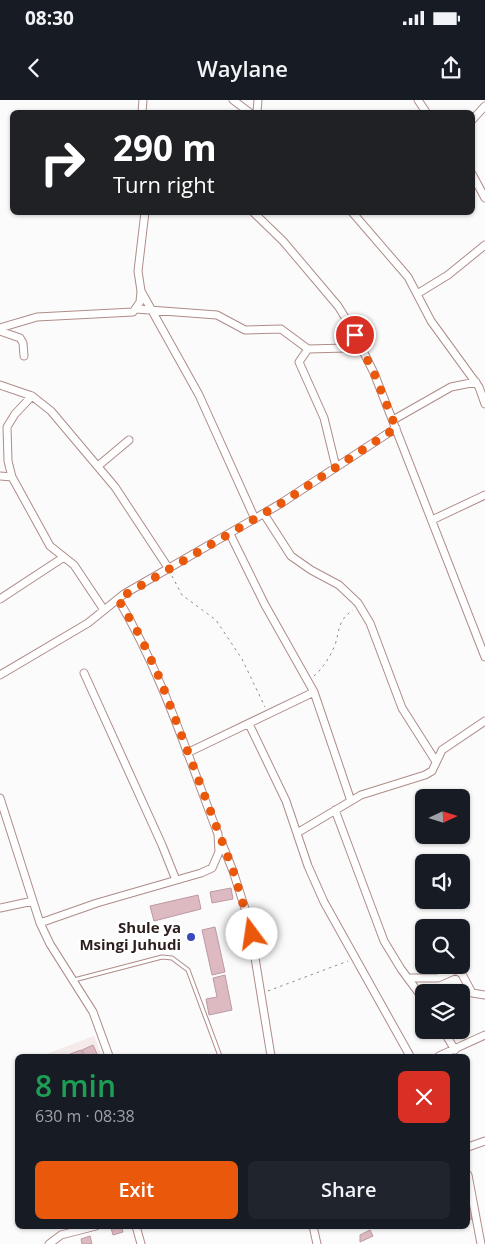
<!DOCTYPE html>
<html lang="en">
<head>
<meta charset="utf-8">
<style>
	:root { --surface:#171b24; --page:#20242c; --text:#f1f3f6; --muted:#9ea1a6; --accent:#ea580c }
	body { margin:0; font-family:"Open Sans",sans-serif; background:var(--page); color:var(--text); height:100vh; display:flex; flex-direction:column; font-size:19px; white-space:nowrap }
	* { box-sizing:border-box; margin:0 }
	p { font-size:16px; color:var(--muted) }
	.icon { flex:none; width:28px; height:28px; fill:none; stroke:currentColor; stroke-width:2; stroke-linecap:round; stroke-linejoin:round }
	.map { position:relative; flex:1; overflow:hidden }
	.panel { position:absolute; left:15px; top:954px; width:455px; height:175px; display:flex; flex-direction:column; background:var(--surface); border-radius:8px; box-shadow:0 1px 4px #0004 }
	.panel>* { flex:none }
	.hud { position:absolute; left:10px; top:10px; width:465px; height:105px; border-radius:8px; box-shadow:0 1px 4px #0004; background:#202124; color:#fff; overflow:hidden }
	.needle { width:32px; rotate:86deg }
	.fabs { position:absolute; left:415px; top:689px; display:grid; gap:10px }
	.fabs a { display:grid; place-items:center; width:55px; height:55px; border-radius:8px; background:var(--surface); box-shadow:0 1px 4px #0004; font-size:25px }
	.pin { position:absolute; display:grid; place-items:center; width:42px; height:42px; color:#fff; margin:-21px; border:2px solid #fff; border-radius:50%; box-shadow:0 1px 5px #0007 }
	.me { position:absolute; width:55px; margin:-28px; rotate:346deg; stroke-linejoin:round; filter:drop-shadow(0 0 4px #0008) }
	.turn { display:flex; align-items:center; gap:18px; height:105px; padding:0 20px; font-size:22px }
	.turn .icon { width:65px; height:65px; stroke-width:2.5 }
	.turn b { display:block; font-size:35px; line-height:42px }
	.round { display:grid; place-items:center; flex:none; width:52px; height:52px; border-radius:8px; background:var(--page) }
	.head { display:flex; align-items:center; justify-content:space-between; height:85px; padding:0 20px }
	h1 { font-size:30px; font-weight:600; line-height:38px; color:#1e9e55 }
	.button { display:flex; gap:10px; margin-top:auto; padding:10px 20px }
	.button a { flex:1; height:58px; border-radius:8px; background:var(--accent); color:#fff; font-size:20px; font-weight:600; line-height:58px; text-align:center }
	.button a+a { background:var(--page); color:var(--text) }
	.status { display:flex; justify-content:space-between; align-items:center; height:35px; padding:0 25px; background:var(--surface); direction:ltr }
	.status svg { height:14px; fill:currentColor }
	header { display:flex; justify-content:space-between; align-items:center; height:65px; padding:0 20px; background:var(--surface); font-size:22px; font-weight:600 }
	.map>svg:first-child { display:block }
	.built { fill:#f4ebea }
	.building { fill:#ddbac2; stroke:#bc9aa2 }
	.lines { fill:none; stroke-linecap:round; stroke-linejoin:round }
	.lane-casing { stroke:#ae8c89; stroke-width:5 }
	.street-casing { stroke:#ae8c89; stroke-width:9 }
	.path { stroke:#928b8a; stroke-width:1; stroke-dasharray:2.5 4; stroke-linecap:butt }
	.lane { stroke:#fff; stroke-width:3 }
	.street { stroke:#fff; stroke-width:7 }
	.route { stroke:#ea580c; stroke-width:9; stroke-dasharray:0 16.2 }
	.poi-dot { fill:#3948bb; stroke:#fff; stroke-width:2 }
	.labels { text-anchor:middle; stroke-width:5; stroke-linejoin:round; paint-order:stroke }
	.poi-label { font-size:15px; font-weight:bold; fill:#2d1f1e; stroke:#fff; text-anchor:end }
</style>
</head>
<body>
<div class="status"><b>08:30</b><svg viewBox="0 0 49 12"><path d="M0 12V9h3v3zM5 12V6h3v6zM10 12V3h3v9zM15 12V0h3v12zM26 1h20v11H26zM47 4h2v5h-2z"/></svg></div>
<header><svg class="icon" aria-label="back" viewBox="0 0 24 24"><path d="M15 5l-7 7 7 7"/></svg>Waylane<svg class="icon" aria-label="share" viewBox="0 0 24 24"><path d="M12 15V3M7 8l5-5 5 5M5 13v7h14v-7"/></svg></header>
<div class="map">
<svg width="485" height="1144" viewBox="0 0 485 1144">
	<rect width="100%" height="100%" fill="#fbfbfb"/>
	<path class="built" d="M 94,936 L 102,956 L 41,956 Z"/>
	<path class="building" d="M 231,788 L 233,799 L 212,803 L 210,792 Z
		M 198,795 L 201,809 L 154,821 L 150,806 Z
		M 215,827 L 225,872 L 212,875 L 202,830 Z
		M 225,875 L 232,910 L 209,915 L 206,899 L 217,897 L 213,878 Z
		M 93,945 L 98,956 L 85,956 L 82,950 Z
		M 81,950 L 83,956 L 65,956 Z
		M 468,1109 L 471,1109 L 472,1119 L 468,1120 Z
		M 121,1126 L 123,1132 L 113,1135 L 111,1128 Z
		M 370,1130 L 373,1136 L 360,1142 L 360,1135 Z
		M 90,1136 L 92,1144 L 82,1144 L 81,1139 Z"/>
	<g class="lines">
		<g class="lane-casing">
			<path id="lane" d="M 74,880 L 162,857 L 172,858 L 188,870 L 220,956"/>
		</g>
		<g class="street-casing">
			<path id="street" d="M 233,0 L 249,12
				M 418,0 L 426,12
				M 142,12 L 143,0
				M 257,12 L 258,0
				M 472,20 L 485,6
				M 472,74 L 485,98
				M 253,112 L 283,141 L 338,206 L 351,227 L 374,273 L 485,557
				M 352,112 L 408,177 L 431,221 L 479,287 L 485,304
				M 141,191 L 199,295 L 255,419
				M 417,194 L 448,175 L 485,145
				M 136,209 L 217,215 L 245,230 L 281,229 L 308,249 L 347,248 L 355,235
				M 0,228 L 37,217 L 133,212 L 140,202 L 141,191 L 138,171 L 145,112
				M 0,231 L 20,238 L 23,243 L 24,256
				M 308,249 L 299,262 L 324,318 L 336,367
				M 0,285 L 32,296 L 51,311 L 115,387 L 169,469
				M 32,296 L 15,314 L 7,327 L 8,361 L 12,377 L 50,446 L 74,465 L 104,510
				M 393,320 L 451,287 L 476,282
				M 98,366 L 129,340
				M 0,376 L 12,377
				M 264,414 L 291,456 L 311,470 L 339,485 L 358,503 L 370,523 L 402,608 L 435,660
				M 432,420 L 485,395
				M 230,434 L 265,505 L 314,592 L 351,701
				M 0,499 L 64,457
				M 84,573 L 162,745 L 176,780
				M 0,575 L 88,523 L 124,494 L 280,404 L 396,328
				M 249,624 L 286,701 L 308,766 L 324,802 L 410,956
				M 187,653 L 314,592
				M 0,698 L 40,823 L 50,844 L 93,912 L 109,956
				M 335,710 L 384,841 L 401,869 L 424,900
				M 297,733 L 361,695 L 425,675 L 432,671 L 442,650 L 485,621
				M 221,741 L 233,771 L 249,821 L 271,956
				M 0,808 L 33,801
				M 40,823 L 97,803 L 201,773 L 212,768 L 219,752 L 218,734 C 187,654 162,573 118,499
				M 408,878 L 438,878 L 456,870 L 462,874 L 472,893 L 485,895
				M 443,930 L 455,950
				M 439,956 L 485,935
				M 468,1047 L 485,1041
				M 468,1075 L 481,1144
				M 136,1126 L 141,1144
				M 313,1126 L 317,1144
				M 49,1144 L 61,1135 L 96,1126"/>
		</g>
		<path class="path" d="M 172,476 L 182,495 L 216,520 L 242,559 L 265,607
			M 314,576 C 323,568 330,557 335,545 C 340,530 337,521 353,510
			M 268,891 L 348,861"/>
		<use href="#lane" class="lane"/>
		<use href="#street" class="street"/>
	</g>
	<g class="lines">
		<path class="route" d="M 252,834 L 233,770 L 160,579 L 140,536 L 118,499 L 280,404 L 396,328 L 374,273 L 355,235"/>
	</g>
	<circle class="poi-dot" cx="191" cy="837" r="5"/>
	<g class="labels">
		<g class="poi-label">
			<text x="181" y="833">Shule ya<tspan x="181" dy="17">Msingi Juhudi</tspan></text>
		</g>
	</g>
</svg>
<div class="fabs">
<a><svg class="needle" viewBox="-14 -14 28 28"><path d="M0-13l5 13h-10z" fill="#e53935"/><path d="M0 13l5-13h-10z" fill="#9ea1a6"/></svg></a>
<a><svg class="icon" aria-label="sound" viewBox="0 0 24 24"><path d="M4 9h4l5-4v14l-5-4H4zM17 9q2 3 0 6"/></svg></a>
<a><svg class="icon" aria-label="search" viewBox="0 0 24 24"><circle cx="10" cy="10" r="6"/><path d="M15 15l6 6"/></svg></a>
<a><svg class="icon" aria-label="layers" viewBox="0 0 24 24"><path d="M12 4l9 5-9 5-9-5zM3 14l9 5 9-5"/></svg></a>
</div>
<div class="pin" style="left:355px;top:235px;background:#d93025"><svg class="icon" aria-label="arrive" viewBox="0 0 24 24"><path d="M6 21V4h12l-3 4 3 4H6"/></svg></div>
<svg class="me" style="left:252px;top:834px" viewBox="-20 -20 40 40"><circle r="19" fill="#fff"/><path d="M0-13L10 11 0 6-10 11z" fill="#ea580c"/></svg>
<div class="hud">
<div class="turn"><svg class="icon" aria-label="right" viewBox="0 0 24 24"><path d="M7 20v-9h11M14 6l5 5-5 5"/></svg><div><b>290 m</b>Turn right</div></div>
</div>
<section class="panel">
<div class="head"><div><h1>8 min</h1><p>630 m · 08:38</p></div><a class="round" style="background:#d93025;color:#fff"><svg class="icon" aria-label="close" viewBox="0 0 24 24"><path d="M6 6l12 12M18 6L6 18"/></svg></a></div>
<div class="button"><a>Exit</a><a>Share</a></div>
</section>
</div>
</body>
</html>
